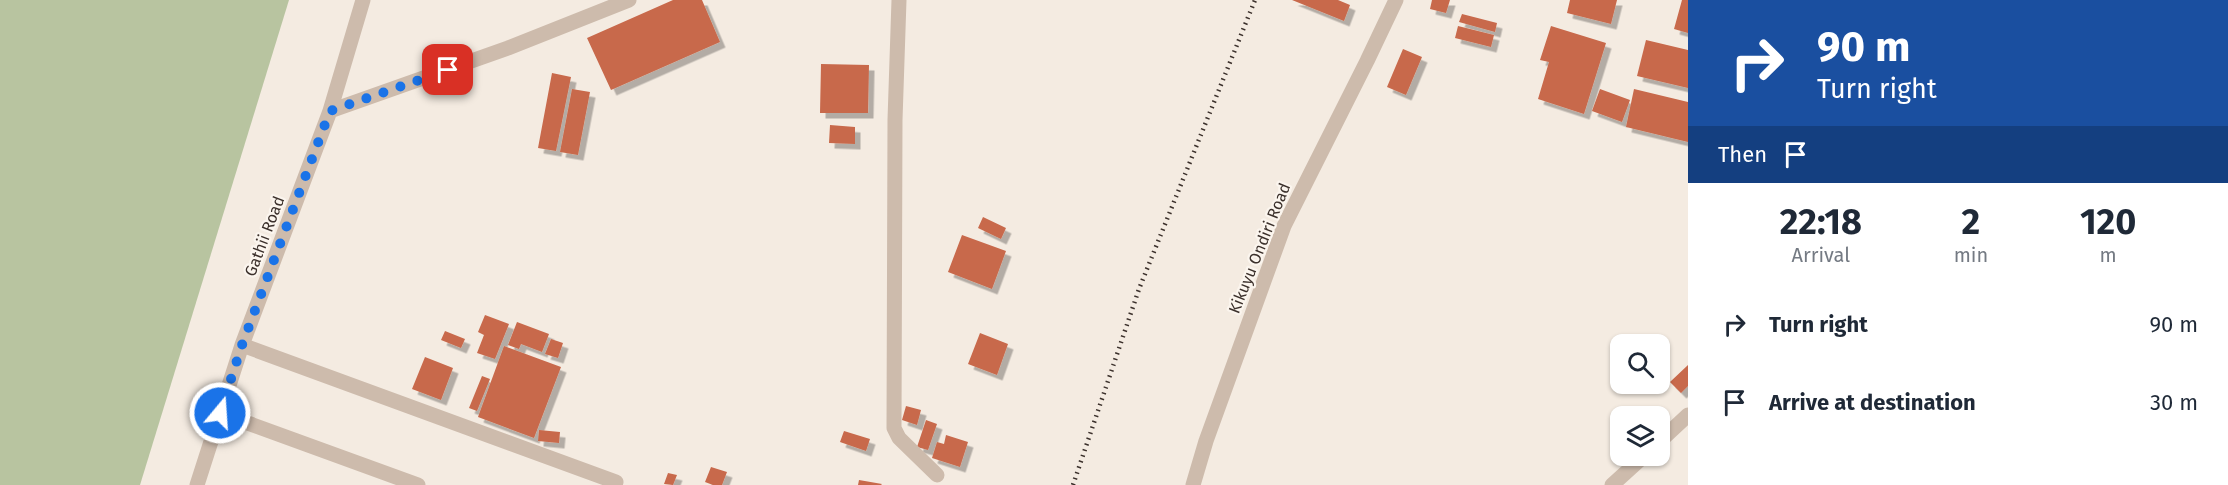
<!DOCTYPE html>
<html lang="en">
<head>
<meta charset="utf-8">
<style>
	:root { --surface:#fff; --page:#f6f6f7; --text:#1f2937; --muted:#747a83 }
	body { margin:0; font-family:"Fira Sans",sans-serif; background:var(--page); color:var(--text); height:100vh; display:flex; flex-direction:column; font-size:22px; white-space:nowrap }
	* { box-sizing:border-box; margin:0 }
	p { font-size:20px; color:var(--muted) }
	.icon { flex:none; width:33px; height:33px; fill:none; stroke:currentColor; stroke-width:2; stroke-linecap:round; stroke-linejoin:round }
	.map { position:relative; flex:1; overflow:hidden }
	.sheet { display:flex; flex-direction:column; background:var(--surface); width:540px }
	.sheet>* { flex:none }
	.top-card { background:#1a4fa0; color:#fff; overflow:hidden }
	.controls { position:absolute; left:1610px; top:334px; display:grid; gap:12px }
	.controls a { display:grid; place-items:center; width:60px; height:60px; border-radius:12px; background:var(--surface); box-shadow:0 2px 4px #0004; font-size:30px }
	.pin { position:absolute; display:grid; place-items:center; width:51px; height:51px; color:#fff; margin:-26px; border-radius:12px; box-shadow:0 3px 9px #0006 }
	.me { position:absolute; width:66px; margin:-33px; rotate:18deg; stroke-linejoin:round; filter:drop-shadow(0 0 4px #0008) }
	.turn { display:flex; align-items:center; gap:21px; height:126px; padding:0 30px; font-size:27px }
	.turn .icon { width:78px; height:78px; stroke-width:2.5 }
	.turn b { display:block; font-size:42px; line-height:51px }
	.then { display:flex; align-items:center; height:57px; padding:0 30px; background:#0003; gap:12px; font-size:22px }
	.eta { display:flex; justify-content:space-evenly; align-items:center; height:102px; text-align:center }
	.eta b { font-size:36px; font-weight:700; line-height:42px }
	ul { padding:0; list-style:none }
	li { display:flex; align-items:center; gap:18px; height:78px; padding:0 30px }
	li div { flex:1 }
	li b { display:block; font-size:22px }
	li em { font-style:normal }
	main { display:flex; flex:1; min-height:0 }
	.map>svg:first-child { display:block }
	.green { fill:#b8c4a0 }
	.building { fill:#c8694b; filter:url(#shadow) }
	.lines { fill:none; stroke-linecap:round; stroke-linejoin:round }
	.minor { stroke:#cdbbac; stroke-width:15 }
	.rail { stroke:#3b302b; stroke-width:4.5; stroke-dasharray:1.5 4.5; stroke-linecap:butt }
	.route { stroke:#1a73e8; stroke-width:10; stroke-dasharray:0 18 }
	.labels { text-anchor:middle; stroke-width:4.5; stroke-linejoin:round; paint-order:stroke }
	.street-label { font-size:16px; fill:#3b302b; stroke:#fbf5ee }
</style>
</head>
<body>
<main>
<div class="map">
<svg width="1688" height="485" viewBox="0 0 1688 485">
	<defs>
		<filter id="shadow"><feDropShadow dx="5.5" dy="5.5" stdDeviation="0" flood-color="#0004"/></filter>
	</defs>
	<rect width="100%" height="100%" fill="#f4ebe1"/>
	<path class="green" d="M 0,0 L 289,0 L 140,485 L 0,485 Z"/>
	<path class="building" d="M 673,0 L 702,0 L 720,42 L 611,90 L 587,38 Z
		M 1292,0 L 1338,0 L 1350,5 L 1344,21 Z
		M 1432,0 L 1450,0 L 1446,13 L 1430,9 Z
		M 1570,0 L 1617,0 L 1611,24 L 1567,13 Z
		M 1682,0 L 1688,0 L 1688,33 L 1674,29 Z
		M 1462,14 L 1497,23 L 1495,32 L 1459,22 Z
		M 1458,26 L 1494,35 L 1491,47 L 1455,38 Z
		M 1551,26 L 1606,43 L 1584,114 L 1538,99 L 1549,62 L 1540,60 Z
		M 1646,40 L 1688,50 L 1688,88 L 1637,76 Z
		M 1403,49 L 1422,57 L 1406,95 L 1387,87 Z
		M 821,64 L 869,65 L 868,113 L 820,113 Z
		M 552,73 L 571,77 L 556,151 L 538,148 Z
		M 572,89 L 590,92 L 578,155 L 560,152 Z
		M 1600,89 L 1630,100 L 1622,122 L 1592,111 Z
		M 1634,89 L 1688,102 L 1688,142 L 1626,127 Z
		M 830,125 L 855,127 L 855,144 L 829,143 Z
		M 983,217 L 1006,228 L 1001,239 L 978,228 Z
		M 962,235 L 1006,251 L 992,289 L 948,272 Z
		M 485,315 L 509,324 L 495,359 L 477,353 L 484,335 L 478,332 Z
		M 517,322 L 549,334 L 542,352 L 521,344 L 519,349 L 508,345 Z
		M 445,331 L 465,339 L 461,348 L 441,340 Z
		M 980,333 L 1008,344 L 997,375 L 968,364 Z
		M 551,339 L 563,343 L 558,358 L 545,354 Z
		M 504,346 L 561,367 L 534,438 L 478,417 Z
		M 425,357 L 453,368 L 441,400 L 412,389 Z
		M 1688,365 L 1688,386 L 1681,393 L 1670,382 Z
		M 482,376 L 490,379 L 477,411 L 469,408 Z
		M 906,406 L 921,410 L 917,425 L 902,420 Z
		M 926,420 L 937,424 L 928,450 L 917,447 Z
		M 539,430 L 560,432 L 559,443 L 538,441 Z
		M 844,431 L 870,439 L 866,451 L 840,442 Z
		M 946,435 L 968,442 L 960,467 L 932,458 L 937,442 L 944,444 Z
		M 711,467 L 727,472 L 722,485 L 713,485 L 705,482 Z
		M 668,473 L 677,475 L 673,485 L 664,484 Z
		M 859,480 L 882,484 L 881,485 L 858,485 Z"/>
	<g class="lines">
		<path class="minor" d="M 899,0 L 895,120 L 894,428 L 899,438 L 937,475
			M 330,111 L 508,48 L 629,0
			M 242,345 L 616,482
			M 220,413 L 418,485
			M 1659,442 L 1688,415
			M 197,485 L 242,345 L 330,111 L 363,0
			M 1193,485 L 1206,441 L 1284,226 L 1367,61 L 1396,0
			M 1612,485 L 1644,456"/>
		<path class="rail" d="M 1073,485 L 1139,289 L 1255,0"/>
	</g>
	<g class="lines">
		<path class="route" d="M 220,413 L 242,345 L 330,111 L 448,70"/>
	</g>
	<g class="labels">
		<g class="street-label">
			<text transform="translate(264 236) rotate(-69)" y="6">Gathii Road</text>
			<text transform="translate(1259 248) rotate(-68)" y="6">Kikuyu Ondiri Road</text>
		</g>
	</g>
</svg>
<div class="controls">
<a><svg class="icon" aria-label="search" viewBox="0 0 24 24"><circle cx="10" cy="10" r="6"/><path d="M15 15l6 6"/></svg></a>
<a><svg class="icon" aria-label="layers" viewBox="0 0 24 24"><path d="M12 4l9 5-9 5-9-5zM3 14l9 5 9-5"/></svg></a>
</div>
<div class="pin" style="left:448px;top:70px;background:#d93025"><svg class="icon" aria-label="arrive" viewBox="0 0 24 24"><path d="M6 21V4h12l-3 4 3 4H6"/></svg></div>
<svg class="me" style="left:220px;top:413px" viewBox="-20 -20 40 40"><circle r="17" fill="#1a73e8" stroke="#fff" stroke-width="3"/><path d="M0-11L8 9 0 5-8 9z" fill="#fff"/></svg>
</div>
<section class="sheet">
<div class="top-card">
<div class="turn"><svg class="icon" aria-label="right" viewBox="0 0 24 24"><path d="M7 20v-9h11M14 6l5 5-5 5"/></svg><div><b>90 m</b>Turn right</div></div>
<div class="then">Then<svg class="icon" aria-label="arrive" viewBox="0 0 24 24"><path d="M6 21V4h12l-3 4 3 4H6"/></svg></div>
</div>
<div class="eta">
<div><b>22:18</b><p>Arrival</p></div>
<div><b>2</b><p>min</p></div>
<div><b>120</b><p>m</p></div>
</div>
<ul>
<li><svg class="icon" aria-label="right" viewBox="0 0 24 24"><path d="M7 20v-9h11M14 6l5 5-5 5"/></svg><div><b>Turn right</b></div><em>90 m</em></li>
<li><svg class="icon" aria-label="arrive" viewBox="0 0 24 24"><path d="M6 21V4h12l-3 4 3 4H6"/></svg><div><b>Arrive at destination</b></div><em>30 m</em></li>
</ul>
</section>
</main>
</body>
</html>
